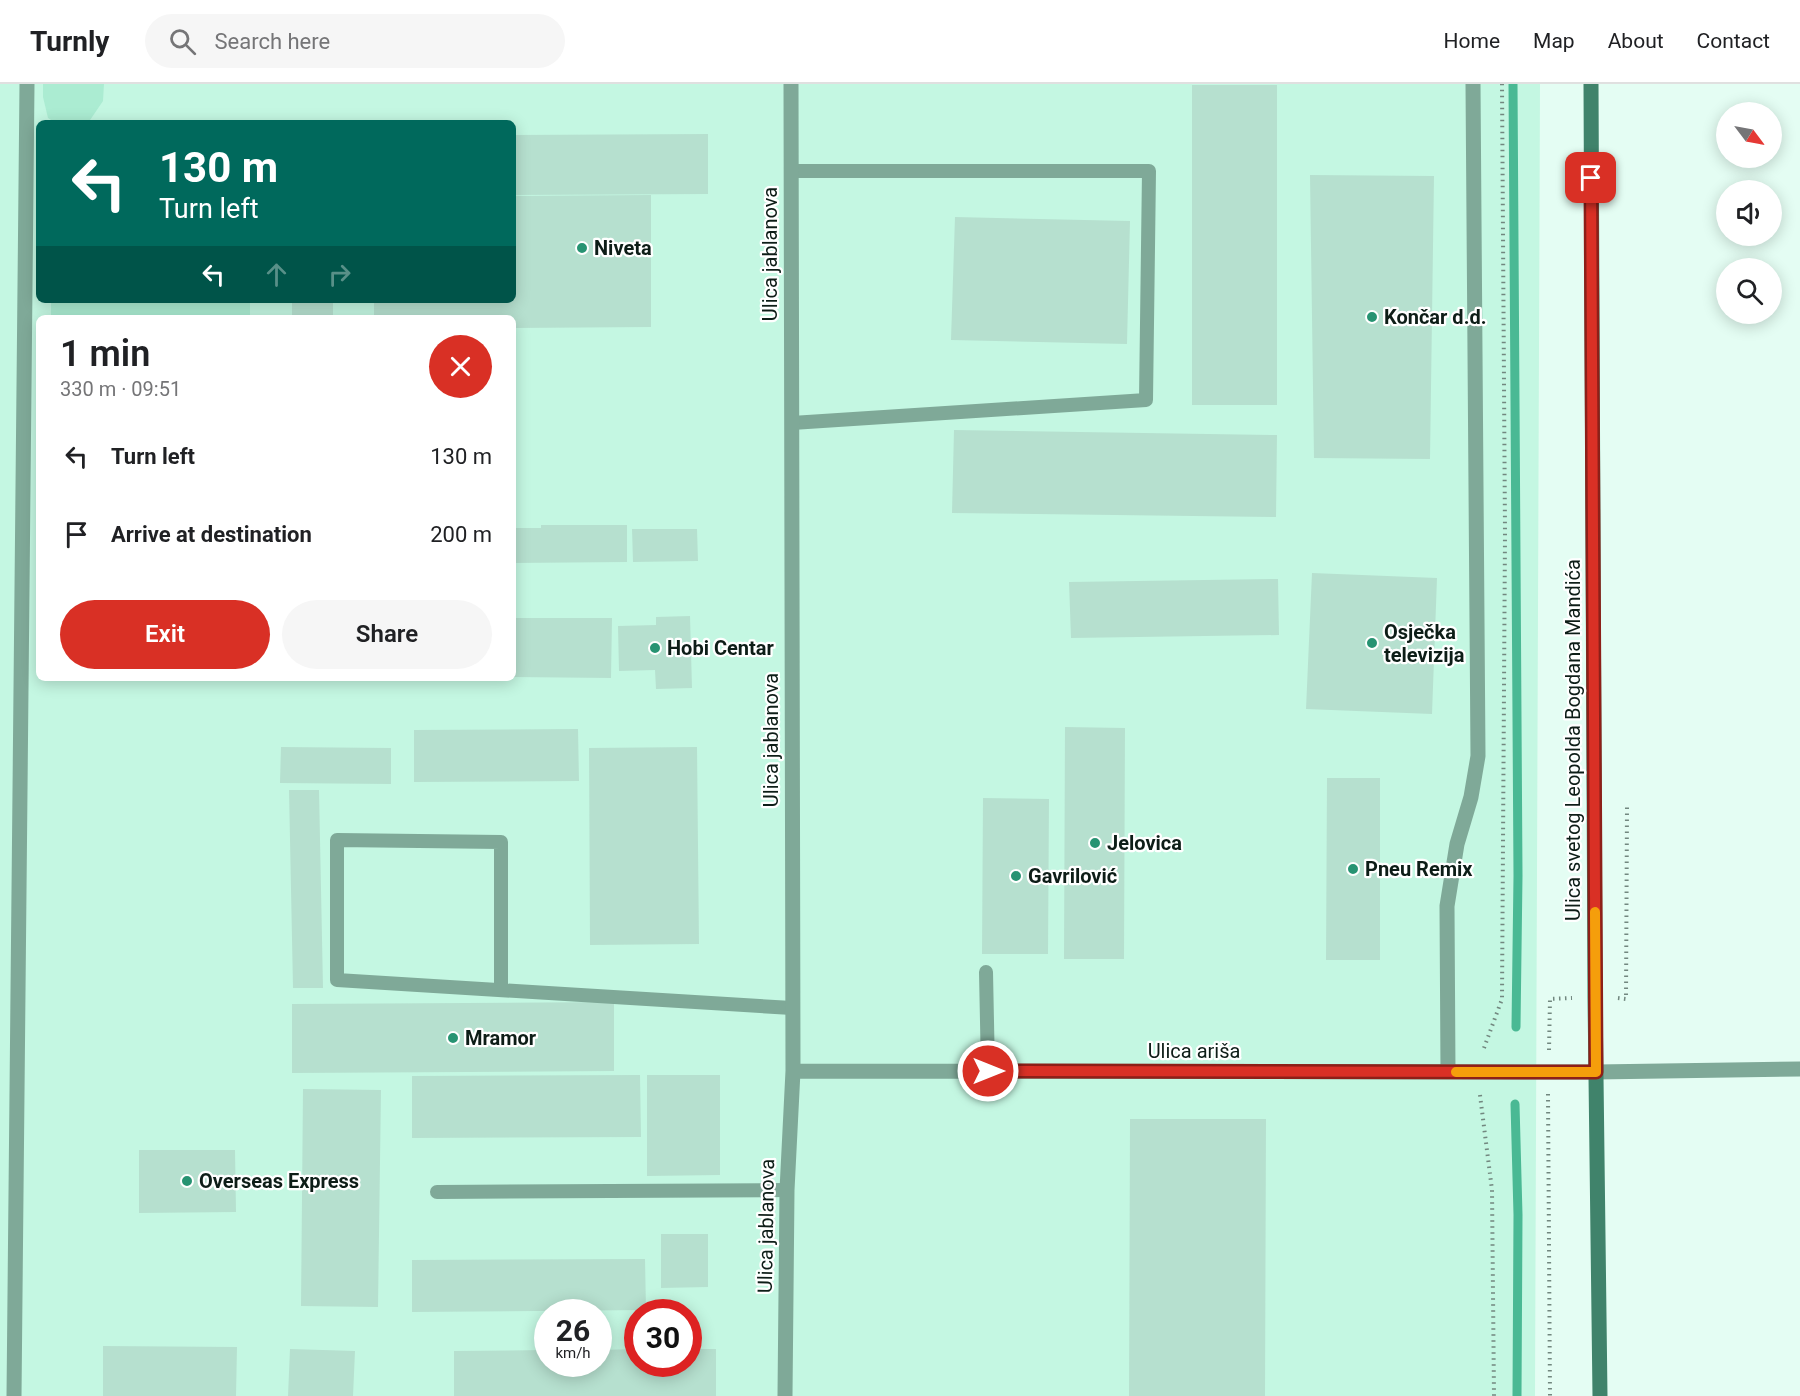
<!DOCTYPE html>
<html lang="en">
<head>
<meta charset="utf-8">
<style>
	:root { --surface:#fff; --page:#f6f6f6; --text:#202124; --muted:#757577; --line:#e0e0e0; --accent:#d93025 }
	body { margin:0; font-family:Roboto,sans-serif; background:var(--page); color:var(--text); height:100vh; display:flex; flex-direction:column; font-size:22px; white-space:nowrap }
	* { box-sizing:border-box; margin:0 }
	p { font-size:20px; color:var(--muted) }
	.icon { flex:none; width:33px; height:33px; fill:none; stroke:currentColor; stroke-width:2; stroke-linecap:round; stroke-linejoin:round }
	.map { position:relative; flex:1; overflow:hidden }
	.panel { position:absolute; left:36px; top:231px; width:480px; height:366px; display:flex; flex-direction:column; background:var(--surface); border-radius:9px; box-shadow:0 3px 15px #0003 }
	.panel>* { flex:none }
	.hud { position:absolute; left:36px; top:36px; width:480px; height:183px; border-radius:9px; box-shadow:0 3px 15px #0003; background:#00695c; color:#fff; overflow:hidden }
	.needle { width:39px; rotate:122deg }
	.buttons { position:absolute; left:1716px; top:18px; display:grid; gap:12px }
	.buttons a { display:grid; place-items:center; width:66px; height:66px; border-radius:50%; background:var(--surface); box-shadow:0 3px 15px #0003; font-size:30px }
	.speed { position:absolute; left:534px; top:1215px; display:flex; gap:12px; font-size:30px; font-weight:700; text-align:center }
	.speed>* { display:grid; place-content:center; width:78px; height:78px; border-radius:50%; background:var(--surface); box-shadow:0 3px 15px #0003; line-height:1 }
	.speed small { font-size:15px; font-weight:400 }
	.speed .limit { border:9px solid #d22; background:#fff; color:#111 }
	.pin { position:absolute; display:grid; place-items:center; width:51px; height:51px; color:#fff; margin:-26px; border-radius:12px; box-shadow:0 3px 9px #0006 }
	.me { position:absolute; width:66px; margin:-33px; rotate:90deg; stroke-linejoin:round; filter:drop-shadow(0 0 4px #0008) }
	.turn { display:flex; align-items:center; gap:21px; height:126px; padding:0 24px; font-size:27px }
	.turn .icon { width:78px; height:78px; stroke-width:2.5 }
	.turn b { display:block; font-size:42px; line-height:51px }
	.lanes { display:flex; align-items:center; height:57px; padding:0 24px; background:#0003; justify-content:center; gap:30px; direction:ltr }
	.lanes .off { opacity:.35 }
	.round { display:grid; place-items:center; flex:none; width:63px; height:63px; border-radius:32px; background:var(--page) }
	.headline { display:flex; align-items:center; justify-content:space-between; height:102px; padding:0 24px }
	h1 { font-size:36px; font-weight:600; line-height:45px }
	.action { display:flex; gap:12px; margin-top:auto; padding:12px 24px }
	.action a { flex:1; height:69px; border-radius:36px; background:var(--accent); color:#fff; font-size:24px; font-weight:600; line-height:69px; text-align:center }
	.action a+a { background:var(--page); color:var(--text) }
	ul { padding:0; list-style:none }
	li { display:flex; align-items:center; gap:18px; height:78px; padding:0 24px }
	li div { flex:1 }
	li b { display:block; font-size:22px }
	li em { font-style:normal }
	header { display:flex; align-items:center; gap:36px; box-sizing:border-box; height:84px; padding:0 30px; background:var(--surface); border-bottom:2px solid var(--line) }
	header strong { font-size:28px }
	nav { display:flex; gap:33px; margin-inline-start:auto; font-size:21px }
	.search { width:420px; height:54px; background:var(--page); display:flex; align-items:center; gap:15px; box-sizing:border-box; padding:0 21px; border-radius:33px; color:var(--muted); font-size:22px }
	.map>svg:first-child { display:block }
	.built { fill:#c4f7e2; fill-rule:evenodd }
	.green { fill:#abecd2 }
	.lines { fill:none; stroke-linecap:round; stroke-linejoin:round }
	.stream { stroke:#4ab994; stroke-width:9 }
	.building { fill:#b6e0cf }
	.path { stroke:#72877f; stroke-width:4; stroke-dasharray:1.5 4.5; stroke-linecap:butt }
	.lane { stroke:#7fa998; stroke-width:14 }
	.street { stroke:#7fa998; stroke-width:15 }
	.secondary { stroke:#40836b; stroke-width:15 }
	.route-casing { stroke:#8d1f18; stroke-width:15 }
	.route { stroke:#d93025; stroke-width:10 }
	.slow { stroke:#f59e0b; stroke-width:10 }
	.poi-dot { fill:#279372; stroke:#fff; stroke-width:2 }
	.labels { text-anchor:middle; stroke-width:4.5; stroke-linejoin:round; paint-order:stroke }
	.poi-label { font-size:20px; font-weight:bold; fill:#0d1d17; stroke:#fff; text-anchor:start }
	.street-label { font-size:20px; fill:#0d1d17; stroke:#fff }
</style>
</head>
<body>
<header>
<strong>Turnly</strong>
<div class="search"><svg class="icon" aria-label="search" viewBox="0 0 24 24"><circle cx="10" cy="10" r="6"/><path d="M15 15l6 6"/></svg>Search here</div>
<nav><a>Home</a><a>Map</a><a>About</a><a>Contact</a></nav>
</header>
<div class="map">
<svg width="1800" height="1312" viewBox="0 0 1800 1312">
	<rect width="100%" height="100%" fill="#e4fdf3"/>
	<path class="built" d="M 0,0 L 1540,0 L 1535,1312 L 0,1312 ZM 39,39 L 513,39 L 513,216 L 39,216 ZM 39,234 L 513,234 L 513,594 L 39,594 ZM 548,1228 L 598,1228 L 598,1280 L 548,1280 ZM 638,1228 L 688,1228 L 688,1280 L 638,1280 Z"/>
	<path class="green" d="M 43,0 L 104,0 L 103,17 L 88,39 L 56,39 L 48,34 L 43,13 Z
		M 51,216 L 250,216 L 250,234 L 51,234 Z"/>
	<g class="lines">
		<path class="stream" d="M 1513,0 L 1518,792 L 1516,943
			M 1515,1020 L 1518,1131 L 1517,1312"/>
	</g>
	<path class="building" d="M 1192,1 L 1277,1 L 1277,321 L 1192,321 Z
		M 708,50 L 708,110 L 513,111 L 513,51 Z
		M 1310,91 L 1434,92 L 1430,375 L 1314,374 Z
		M 651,111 L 651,243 L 513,244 L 513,234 L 374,234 L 374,216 L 513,216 L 513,112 Z
		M 955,133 L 1130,137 L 1127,260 L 951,256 Z
		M 292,216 L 333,216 L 333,234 L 292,234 Z
		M 954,346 L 1277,351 L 1276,433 L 952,429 Z
		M 541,441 L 627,441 L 627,478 L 513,479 L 513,444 L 541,444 Z
		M 632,445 L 697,445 L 698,477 L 633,478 Z
		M 1312,489 L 1437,494 L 1432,630 L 1306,625 Z
		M 1278,495 L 1279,551 L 1071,554 L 1069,498 Z
		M 690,532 L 692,604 L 656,605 L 655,586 L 619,587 L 618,542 L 656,541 L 656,533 Z
		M 513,534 L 612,534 L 611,594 L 513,593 Z
		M 1065,643 L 1125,644 L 1124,875 L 1064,875 Z
		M 578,645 L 579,697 L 414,698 L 414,646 Z
		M 281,663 L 391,664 L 391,700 L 280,699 Z
		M 697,663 L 699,860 L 590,861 L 589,664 Z
		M 1327,694 L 1380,694 L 1380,876 L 1326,876 Z
		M 289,706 L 319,706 L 323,904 L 293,904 Z
		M 983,714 L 1049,715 L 1048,870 L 982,870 Z
		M 614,918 L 614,987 L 292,989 L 292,920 Z
		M 640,991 L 641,1053 L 412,1054 L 412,992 Z
		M 647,991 L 720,991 L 720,1091 L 647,1092 Z
		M 303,1005 L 381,1006 L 378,1223 L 301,1222 Z
		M 1130,1035 L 1266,1035 L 1265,1312 L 1129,1312 Z
		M 139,1066 L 235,1066 L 236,1128 L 139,1129 Z
		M 661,1150 L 708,1150 L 708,1203 L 661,1204 Z
		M 645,1175 L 646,1226 L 412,1228 L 412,1176 Z
		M 103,1262 L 237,1263 L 236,1312 L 103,1312 Z
		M 290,1265 L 355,1267 L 353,1312 L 288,1312 Z
		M 638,1265 L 638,1280 L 688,1280 L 688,1265 L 716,1265 L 716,1312 L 454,1312 L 454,1267 L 548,1266 L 548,1280 L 598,1280 L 598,1266 Z"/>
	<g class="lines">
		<path class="path" d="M 1618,914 L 1626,915 L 1627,723
			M 1484,964 L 1502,915 L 1505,449 L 1502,0
			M 1549,966 L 1550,915 L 1572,914
			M 1548,1010 L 1550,1312
			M 1480,1011 L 1492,1106 L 1494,1312"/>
		<path class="lane" d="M 791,87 L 1149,87 L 1146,316 L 792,339
			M 986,888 L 988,987
			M 501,905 L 501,758 L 337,756 L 337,896 L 792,924
			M 437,1108 L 787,1106"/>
		<path class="street" d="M 793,987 L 1596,988 L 1800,985
			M 1448,988 L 1447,822 L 1457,760 L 1471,713 L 1478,672 L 1473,0
			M 14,1312 L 27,0
			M 785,1312 L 787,1106 L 793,987 L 791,0"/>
		<path class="secondary" d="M 1591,0 L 1595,913 L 1600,1312"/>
	</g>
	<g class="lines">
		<g class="route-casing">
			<path id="route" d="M 988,987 L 1596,988 L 1591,94"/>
		</g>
		<use href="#route" class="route"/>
		<path class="slow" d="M 1456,988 L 1596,988 L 1595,828"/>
	</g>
	<g class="poi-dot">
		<circle cx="582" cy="164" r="6"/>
		<circle cx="1372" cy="233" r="6"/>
		<circle cx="1372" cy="559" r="6"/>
		<circle cx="655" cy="564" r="6"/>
		<circle cx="1095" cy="759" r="6"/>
		<circle cx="1353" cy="785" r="6"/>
		<circle cx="1016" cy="792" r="6"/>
		<circle cx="453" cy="954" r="6"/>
		<circle cx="187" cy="1097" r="6"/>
	</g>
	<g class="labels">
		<g class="poi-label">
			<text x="594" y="171">Niveta</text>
			<text x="1384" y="240">Končar d.d.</text>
			<text x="1384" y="555">Osječka<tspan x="1384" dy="23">televizija</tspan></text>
			<text x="667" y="571">Hobi Centar</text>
			<text x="1107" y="766">Jelovica</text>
			<text x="1365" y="792">Pneu Remix</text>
			<text x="1028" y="799">Gavrilović</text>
			<text x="465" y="961">Mramor</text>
			<text x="199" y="1104">Overseas Express</text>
		</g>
		<g class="street-label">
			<text transform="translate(770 170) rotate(-90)" y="7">Ulica jablanova</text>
			<text transform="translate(771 656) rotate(-90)" y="7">Ulica jablanova</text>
			<text transform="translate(1573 656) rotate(-90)" y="7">Ulica svetog Leopolda Bogdana Mandića</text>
			<text x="1194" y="974">Ulica ariša</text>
			<text transform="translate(766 1142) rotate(-89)" y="7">Ulica jablanova</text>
		</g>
	</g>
</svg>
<div class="buttons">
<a><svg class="needle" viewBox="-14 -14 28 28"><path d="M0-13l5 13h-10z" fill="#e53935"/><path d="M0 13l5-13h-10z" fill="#757577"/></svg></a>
<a><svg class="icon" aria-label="sound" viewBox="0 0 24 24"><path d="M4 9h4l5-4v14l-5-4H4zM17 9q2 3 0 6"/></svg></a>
<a><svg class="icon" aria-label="search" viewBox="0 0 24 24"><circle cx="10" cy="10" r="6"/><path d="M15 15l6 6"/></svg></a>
</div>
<div class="speed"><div>26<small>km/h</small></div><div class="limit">30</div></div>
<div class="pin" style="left:1591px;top:94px;background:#d93025"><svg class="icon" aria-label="arrive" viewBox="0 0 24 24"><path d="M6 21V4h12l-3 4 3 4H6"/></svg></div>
<svg class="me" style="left:988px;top:987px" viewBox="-20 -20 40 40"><circle r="17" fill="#d93025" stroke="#fff" stroke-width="3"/><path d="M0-11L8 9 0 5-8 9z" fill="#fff"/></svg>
<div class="hud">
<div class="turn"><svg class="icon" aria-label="left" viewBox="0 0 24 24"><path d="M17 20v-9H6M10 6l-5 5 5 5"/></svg><div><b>130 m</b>Turn left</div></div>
<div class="lanes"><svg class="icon" aria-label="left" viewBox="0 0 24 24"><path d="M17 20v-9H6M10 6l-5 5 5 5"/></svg><svg class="icon off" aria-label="ahead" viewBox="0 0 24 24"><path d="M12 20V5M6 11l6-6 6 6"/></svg><svg class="icon off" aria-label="right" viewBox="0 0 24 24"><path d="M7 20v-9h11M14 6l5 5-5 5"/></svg></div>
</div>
<section class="panel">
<div class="headline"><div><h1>1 min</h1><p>330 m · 09:51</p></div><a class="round" style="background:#d93025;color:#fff"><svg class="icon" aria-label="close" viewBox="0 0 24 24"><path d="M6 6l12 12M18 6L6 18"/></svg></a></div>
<ul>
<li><svg class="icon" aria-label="left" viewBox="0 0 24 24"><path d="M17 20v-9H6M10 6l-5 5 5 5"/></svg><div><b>Turn left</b></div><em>130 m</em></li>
<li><svg class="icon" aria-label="arrive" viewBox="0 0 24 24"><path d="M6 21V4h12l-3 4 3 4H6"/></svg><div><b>Arrive at destination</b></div><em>200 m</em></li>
</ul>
<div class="action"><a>Exit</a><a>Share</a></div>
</section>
</div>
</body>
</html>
